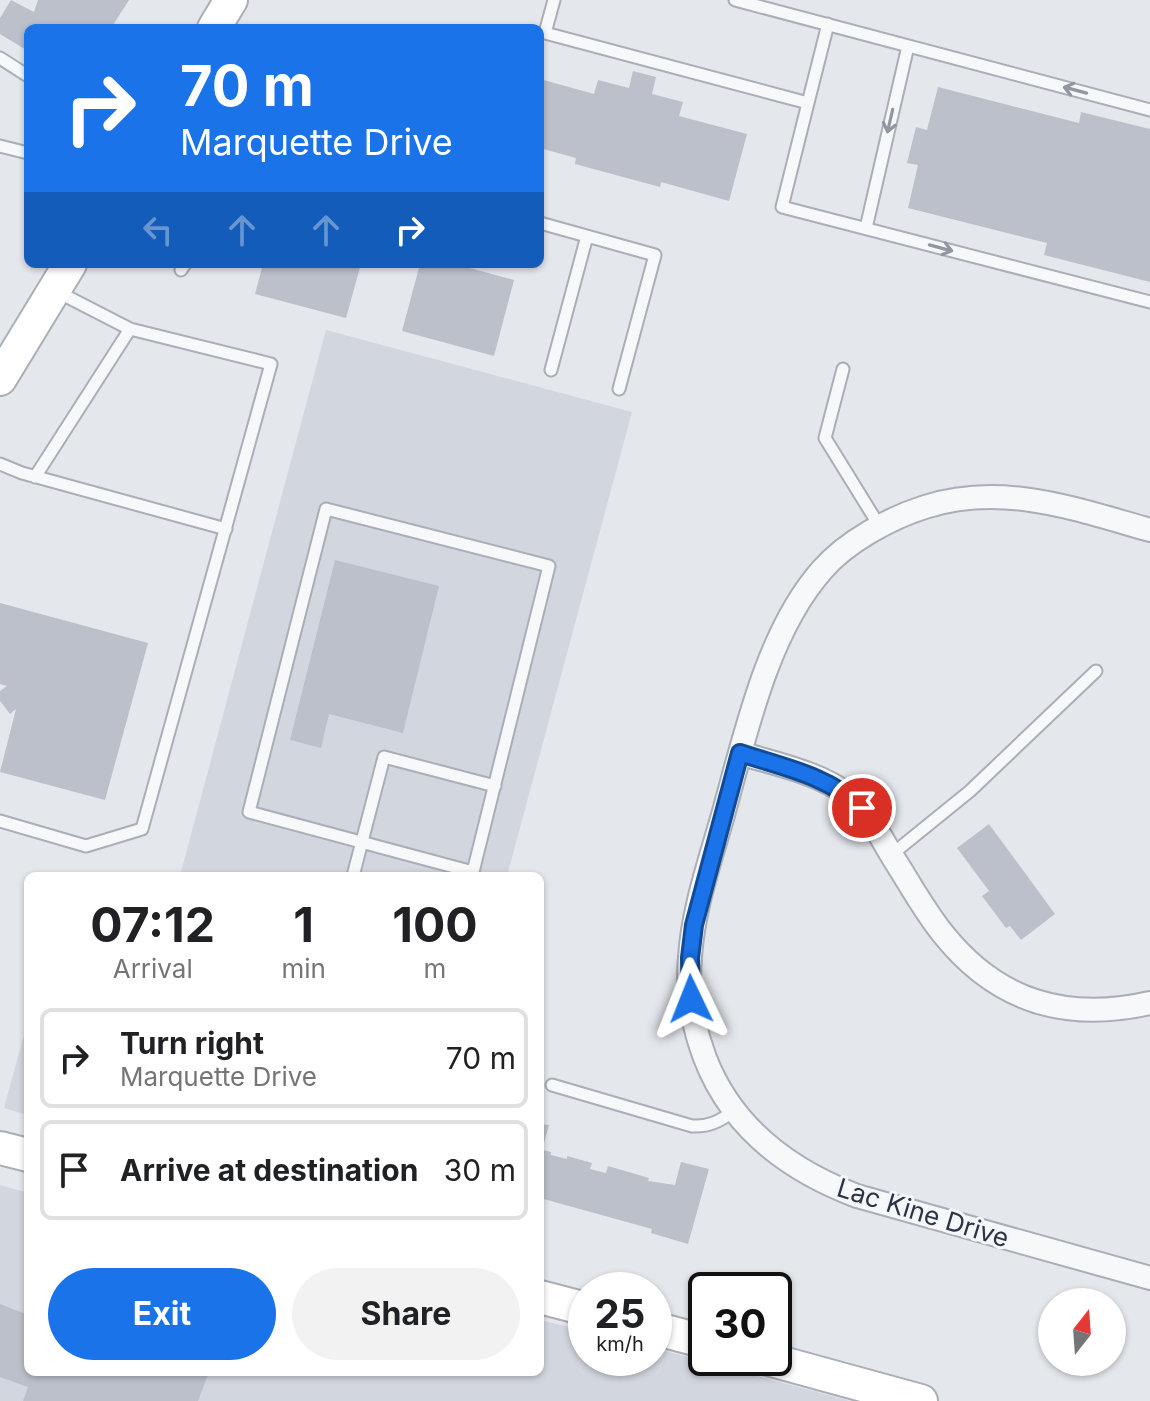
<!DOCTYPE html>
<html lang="en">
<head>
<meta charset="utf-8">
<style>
	:root { --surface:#fff; --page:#f2f2f2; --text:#202124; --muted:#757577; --line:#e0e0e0; --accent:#1a73e8 }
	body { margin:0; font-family:Inter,sans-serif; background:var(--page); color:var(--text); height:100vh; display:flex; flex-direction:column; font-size:30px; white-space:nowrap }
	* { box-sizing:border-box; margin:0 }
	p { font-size:26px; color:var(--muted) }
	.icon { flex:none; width:44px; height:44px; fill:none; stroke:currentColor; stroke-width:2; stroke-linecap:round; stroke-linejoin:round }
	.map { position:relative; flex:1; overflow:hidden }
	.sheet { position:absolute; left:24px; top:872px; width:520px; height:504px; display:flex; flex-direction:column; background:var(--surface); border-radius:12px; box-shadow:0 2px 6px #0004 }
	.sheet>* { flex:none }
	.top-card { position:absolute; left:24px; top:24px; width:520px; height:244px; border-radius:12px; box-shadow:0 2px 6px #0004; background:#1a73e8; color:#fff; overflow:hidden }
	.needle { width:52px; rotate:17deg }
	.controls { position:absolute; left:1038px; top:1288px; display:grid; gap:16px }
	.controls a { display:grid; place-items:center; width:88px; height:88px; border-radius:50%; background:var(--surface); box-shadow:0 2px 6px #0004; font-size:40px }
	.speed { position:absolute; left:568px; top:1272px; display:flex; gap:16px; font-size:40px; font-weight:700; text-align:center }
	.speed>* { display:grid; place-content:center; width:104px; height:104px; border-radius:50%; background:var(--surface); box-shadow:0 2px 6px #0004; line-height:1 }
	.speed small { font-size:20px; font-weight:400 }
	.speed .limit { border:4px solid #111; border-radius:12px; background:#fff; color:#111 }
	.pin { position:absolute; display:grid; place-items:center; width:68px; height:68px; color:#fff; margin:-34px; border:4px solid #fff; border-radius:50%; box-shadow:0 2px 8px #0007 }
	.me { position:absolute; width:88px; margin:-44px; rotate:358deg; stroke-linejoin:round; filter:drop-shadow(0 0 6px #0008) }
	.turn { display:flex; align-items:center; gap:28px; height:168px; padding:0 24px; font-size:36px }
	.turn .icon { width:104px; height:104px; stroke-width:2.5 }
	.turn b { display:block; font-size:56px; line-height:68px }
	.lanes { display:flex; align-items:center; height:76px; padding:0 24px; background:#0003; justify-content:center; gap:40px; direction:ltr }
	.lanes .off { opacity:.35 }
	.eta { display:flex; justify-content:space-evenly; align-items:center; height:136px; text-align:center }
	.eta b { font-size:48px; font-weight:700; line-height:56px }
	.cta { display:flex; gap:16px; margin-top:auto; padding:16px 24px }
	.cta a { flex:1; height:92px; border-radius:48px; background:var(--accent); color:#fff; font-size:32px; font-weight:700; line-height:92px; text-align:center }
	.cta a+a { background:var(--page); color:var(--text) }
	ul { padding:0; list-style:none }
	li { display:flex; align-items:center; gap:24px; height:100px; margin:0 16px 12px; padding:0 8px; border:4px solid var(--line); border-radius:12px }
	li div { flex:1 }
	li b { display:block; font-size:30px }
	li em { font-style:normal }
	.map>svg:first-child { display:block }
	.built { fill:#d2d6de }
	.building { fill:#bbc0ca }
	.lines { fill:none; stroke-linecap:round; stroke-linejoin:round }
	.lane-casing { stroke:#a9aeb7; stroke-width:15 }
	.street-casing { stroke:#a9aeb7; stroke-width:26 }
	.secondary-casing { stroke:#a9aeb7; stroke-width:36 }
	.lane { stroke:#f7f8fa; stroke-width:11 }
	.street { stroke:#f7f8fa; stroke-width:22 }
	.secondary { stroke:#fff; stroke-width:32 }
	.oneway { stroke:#9196a0 }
	.route-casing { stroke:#114b97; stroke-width:20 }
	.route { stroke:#1a73e8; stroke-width:14 }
	.labels { text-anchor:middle; stroke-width:6; stroke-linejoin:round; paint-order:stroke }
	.street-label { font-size:26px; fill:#2b3445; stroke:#f4f6f9 }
</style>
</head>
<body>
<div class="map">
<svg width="1150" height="1401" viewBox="0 0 1150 1401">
	<rect width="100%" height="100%" fill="#e4e7ec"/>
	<path class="built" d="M 326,330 L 632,412 L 507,876 L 180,876 Z
		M 28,1020 L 28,1115 L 4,1108 Z
		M 0,1185 L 28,1193 L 28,1372 L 540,1372 L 540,1320 L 586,1331 L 586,1358 L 654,1358 L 654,1348 L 850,1401 L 0,1401 Z"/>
	<path class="building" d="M 11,0 L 34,12 L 38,0 L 129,0 L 111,28 L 28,28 L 28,51 L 0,34 L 0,18 Z
		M 633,71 L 656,77 L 652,94 L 683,102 L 679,116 L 747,134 L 729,201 L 661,182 L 660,187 L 575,164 L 576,158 L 540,148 L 540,79 L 594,94 L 598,80 L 629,88 Z
		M 938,87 L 1079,123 L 1081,112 L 1150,129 L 1150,282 L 1044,255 L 1047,243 L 908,208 L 918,165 L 907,163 L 916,127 L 927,130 Z
		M 263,264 L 361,264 L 346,318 L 255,294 Z
		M 420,264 L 455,264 L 514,280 L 494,356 L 402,331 Z
		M 335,560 L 439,586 L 403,733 L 329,714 L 321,748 L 290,740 Z
		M 0,603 L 148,643 L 105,800 L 0,772 L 16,709 L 10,714 L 0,701 L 0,691 L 7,686 L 0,684 Z
		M 989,824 L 1055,914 L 1021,940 L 1010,926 L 1006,928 L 982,896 L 989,891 L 957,848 Z
		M 540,1124 L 549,1125 L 542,1150 L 551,1152 L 551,1155 L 567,1159 L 567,1156 L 592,1163 L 590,1169 L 606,1173 L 608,1166 L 649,1178 L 648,1181 L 675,1185 L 681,1162 L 709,1169 L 688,1244 L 651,1233 L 652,1229 L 540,1198 Z
		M 0,1304 L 28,1315 L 28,1372 L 209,1372 L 198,1401 L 23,1401 L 28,1387 L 0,1377 Z"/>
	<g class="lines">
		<g class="lane-casing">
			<path id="lane" d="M 554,0 L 545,33 L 808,103 L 782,207 L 1150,302
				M 735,0 L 1150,110
				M 0,58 L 28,76
				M 808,103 L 828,24
				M 0,146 L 28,153
				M 540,223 L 655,255 L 619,389
				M 866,228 L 908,46
				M 181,270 L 185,264
				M 843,369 L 825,438 L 880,527
				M 551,370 L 587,236
				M 0,464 L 22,473 L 226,529
				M 35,477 L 130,329
				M 326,509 L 549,566 L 473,872 L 249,812 Z
				M 0,821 L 86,846 L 142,829 L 271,364 L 130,329 L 56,291
				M 891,855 L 970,791 L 1096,671
				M 353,876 L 384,757 L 495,786
				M 552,1085 L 692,1126 C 709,1127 720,1121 734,1111"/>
		</g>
		<g class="street-casing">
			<path id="street" d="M 1150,530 C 1075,509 1002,482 925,507 C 890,518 846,542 822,570 C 767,632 745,736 723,815 C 710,861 693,909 690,957 C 687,990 693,1026 705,1058 C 732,1128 788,1170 857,1196 L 1150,1278
				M 740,753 C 775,764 818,772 848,795 C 869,811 880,837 894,859 C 910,884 925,912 944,935 C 998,1002 1067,1022 1150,1003"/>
		</g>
		<g class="secondary-casing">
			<path id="secondary" d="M 214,28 L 231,0
				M 0,379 L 70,264
				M 0,1148 L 28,1155
				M 540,1297 L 586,1309
				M 654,1328 L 706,1342
				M 764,1358 L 921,1401"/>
		</g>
		<use href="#lane" class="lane"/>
		<use href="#street" class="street"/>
		<use href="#secondary" class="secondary"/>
	</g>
	<defs><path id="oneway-shaft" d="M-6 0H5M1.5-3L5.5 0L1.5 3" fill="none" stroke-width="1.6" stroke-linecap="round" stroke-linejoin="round" transform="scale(2)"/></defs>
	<g class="oneway">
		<use href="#oneway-shaft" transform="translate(1075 90) rotate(-165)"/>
		<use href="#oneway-shaft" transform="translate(890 121) rotate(103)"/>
		<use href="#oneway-shaft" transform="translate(941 248) rotate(15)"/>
	</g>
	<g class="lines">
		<g class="route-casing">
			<path id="route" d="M 691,999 L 690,958 L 694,925 L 740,753 C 783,767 829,776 862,808"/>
		</g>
		<use href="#route" class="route"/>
	</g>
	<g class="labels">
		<g class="street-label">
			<text transform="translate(923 1213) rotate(17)" y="9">Lac Kine Drive</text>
		</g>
	</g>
</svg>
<div class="controls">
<a><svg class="needle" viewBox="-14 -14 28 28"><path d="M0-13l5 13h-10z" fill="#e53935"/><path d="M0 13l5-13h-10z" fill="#757577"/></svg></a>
</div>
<div class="speed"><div>25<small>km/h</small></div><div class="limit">30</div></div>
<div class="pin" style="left:862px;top:808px;background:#d93025"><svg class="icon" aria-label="arrive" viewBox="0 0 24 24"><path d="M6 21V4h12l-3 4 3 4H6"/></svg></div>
<svg class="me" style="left:691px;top:999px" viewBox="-20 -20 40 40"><path d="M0-17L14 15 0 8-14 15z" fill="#1a73e8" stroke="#fff" stroke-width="4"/></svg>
<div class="top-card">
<div class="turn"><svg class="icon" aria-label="right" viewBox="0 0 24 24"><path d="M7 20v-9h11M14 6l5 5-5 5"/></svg><div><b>70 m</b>Marquette Drive</div></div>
<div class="lanes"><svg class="icon off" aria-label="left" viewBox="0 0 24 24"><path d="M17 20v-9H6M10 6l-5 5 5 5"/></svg><svg class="icon off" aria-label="ahead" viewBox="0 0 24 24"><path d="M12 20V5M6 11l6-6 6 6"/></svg><svg class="icon off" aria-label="ahead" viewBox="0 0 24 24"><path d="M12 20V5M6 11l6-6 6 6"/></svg><svg class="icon" aria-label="right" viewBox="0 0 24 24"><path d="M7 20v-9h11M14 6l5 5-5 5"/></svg></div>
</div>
<section class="sheet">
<div class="eta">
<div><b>07:12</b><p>Arrival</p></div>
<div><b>1</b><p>min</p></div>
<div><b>100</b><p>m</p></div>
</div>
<ul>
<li><svg class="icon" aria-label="right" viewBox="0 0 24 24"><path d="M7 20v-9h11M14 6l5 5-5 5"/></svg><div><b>Turn right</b><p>Marquette Drive</p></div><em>70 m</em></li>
<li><svg class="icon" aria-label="arrive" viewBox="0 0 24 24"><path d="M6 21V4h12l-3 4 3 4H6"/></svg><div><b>Arrive at destination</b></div><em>30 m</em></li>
</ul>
<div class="cta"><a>Exit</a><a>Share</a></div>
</section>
</div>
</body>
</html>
